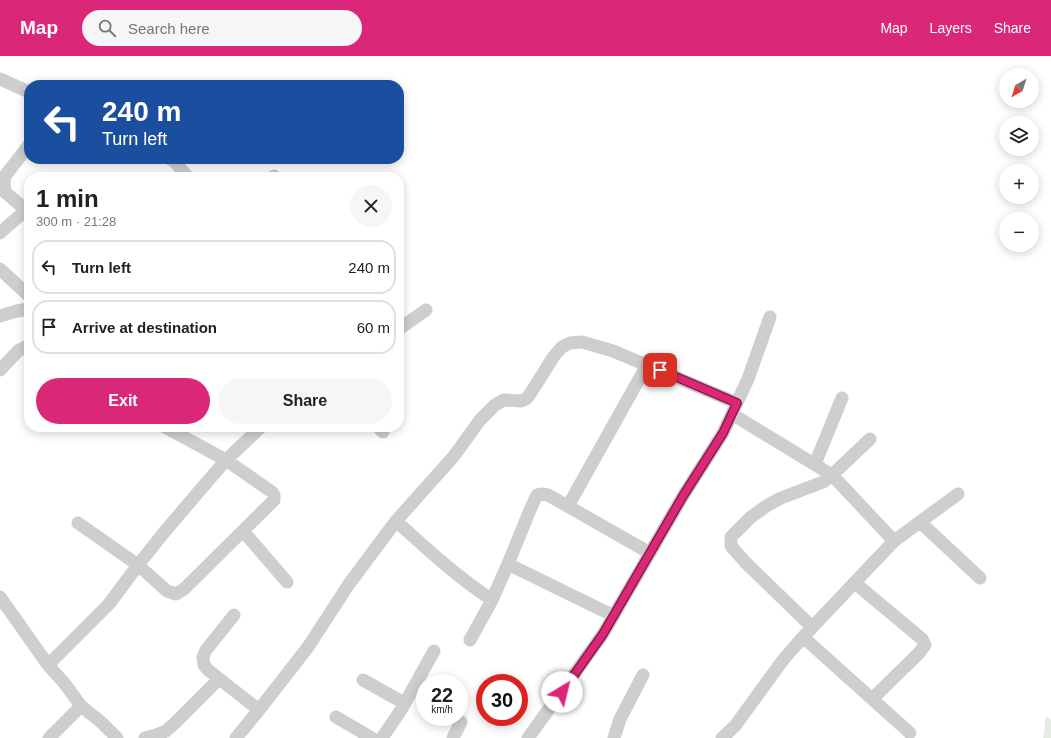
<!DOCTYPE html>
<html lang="en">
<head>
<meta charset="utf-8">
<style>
	:root { --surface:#fff; --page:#f6f6f6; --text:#222; --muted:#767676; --line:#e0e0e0; --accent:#db2777 }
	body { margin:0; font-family:Helvetica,sans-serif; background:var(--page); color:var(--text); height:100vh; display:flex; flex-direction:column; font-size:15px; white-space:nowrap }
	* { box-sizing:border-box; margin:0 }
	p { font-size:13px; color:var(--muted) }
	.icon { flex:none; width:22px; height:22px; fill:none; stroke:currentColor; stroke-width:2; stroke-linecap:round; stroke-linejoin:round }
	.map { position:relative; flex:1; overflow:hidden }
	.sheet { position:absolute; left:24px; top:116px; width:380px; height:260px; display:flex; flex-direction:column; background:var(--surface); border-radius:16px; box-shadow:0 2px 10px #0003 }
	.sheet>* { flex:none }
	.hud { position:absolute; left:24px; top:24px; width:380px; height:84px; border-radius:16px; box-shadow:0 2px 10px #0003; background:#1a4fa0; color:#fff; overflow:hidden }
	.needle { width:26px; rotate:219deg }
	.controls { position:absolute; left:999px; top:12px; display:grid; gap:8px }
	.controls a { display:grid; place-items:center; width:40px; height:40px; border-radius:50%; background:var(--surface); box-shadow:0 2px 10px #0003; font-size:20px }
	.speed { position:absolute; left:416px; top:618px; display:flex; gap:8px; font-size:20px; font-weight:700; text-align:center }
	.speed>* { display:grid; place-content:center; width:52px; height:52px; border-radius:50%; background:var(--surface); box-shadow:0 2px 10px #0003; line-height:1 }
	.speed small { font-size:10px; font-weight:400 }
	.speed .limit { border:6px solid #d22; background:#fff; color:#111 }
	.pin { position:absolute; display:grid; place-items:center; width:34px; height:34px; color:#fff; margin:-17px; border-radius:8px; box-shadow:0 2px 6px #0006 }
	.me { position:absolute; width:44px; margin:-22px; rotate:36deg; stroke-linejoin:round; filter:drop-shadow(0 0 3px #0008) }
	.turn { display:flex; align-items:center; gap:14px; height:84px; padding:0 12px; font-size:18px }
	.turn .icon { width:52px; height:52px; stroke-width:2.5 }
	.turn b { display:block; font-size:28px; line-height:34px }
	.round { display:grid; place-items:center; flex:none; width:42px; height:42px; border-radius:21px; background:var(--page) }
	.overview { display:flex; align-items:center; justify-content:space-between; height:68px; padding:0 12px }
	h1 { font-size:24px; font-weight:700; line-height:30px }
	.button { display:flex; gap:8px; margin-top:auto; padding:8px 12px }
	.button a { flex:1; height:46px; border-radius:24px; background:var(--accent); color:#fff; font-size:16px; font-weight:700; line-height:46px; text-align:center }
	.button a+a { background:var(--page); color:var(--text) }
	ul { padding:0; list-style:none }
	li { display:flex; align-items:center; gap:12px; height:54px; margin:0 8px 6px; padding:0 4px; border:2px solid var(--line); border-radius:16px }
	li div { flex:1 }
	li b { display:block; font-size:15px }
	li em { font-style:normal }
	header { display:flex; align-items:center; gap:24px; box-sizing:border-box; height:56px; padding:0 20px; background:var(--accent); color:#fff }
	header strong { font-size:19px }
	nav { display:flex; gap:22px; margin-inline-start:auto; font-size:14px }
	.search { width:280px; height:36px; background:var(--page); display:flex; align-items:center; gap:10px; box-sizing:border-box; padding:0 14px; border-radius:22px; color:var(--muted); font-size:15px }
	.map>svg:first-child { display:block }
	.green { fill:#e4eee0 }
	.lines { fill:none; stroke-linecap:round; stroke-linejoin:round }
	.minor { stroke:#cecece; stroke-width:13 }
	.route-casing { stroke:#8e194d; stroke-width:10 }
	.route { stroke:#db2777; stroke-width:7 }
</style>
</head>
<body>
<header>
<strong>Map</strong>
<div class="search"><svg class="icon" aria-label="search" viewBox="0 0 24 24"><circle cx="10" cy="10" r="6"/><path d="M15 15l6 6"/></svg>Search here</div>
<nav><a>Map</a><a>Layers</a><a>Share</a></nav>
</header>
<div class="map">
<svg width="1051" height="682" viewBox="0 0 1051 682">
	<rect width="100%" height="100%" fill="#fff"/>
	<path class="green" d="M 1046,660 L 1051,664 L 1051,682 L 1043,682 Z"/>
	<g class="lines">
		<path class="minor" d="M 0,23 L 29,36
			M 170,103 L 173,104 L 188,121
			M 272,121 L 274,120
			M 26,154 L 5,136 L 4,127 L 5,120 L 29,89
			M 0,177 L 26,154 L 29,156
			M 0,213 L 29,240
			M 0,260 L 17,255 L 29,253
			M 399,273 L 426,254
			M 0,314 L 18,295 L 29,289
			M 732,358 L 832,419 L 894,485
			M 378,371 L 383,376
			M 815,408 L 842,342
			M 568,450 L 647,309
			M 396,465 C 427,493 457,521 492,544
			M 920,466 L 980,522
			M 78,467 L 138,509 L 167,535 L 176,538 L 184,533 L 274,444 L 274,439 L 272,436 L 226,404 L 165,371
			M 243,475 L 287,526
			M 508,508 L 614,560
			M 855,527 L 922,583 L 925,589 L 919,597 L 872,643
			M 0,541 L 48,609 L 65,628 L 81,650 L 101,666 L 117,682
			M 234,559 L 206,594 L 203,601 L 204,609 L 208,614 L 259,654
			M 812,571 L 745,506 L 731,490 L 731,481 L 751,461 L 768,449 L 781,442 L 823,426 L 832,419 L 870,383
			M 803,581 L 910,677
			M 470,584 L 492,544 L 508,508 L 530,454 L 537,439 L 541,438 L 548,439 L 650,497
			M 48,609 L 109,548 L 138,509 L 166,474 L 207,426 L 226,404 L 261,371
			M 363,624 L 404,647
			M 336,661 L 372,682
			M 49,682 L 81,650
			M 145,682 L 156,679 L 166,675 L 175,667 L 219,623
			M 236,682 L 259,654 L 308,591 L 349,528 L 396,465 L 454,400 L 480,364 L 495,349 L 504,344 L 521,345 L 526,343 L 530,338 L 554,300 L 562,291 L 570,287 L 582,286 L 613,295 L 737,347
			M 382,682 L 401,654 L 434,595
			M 453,682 L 461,666
			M 528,682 L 603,578 L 683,440 L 723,377 L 748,323 L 770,261
			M 614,682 L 620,663 L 643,619
			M 722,682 L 735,670 L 783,604 L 803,581 L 894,485 L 958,438"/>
	</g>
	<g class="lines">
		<g class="route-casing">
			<path id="route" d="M 562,636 L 603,578 L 683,440 L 723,377 L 737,347 L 660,314"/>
		</g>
		<use href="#route" class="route"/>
	</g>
</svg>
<div class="controls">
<a><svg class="needle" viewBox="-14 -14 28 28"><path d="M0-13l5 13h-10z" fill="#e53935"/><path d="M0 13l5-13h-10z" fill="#767676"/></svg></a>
<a><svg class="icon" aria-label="layers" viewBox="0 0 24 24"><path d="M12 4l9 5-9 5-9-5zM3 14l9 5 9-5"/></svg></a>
<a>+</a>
<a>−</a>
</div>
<div class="speed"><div>22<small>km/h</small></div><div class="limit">30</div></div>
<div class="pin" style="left:660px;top:314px;background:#d93025"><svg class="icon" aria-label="arrive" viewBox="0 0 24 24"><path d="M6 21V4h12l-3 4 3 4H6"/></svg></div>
<svg class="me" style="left:562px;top:636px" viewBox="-20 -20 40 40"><circle r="19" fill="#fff"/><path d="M0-13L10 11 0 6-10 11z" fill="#db2777"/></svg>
<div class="hud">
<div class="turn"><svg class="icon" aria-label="left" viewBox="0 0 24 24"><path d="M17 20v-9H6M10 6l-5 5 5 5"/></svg><div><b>240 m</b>Turn left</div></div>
</div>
<section class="sheet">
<div class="overview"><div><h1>1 min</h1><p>300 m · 21:28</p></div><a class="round"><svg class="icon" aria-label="close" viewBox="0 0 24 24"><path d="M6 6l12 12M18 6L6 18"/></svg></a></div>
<ul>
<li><svg class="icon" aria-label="left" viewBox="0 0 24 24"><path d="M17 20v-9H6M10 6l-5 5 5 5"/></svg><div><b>Turn left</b></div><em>240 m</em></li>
<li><svg class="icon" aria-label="arrive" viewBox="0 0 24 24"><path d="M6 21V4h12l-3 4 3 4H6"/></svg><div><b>Arrive at destination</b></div><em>60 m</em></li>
</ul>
<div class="button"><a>Exit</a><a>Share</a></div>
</section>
</div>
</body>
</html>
